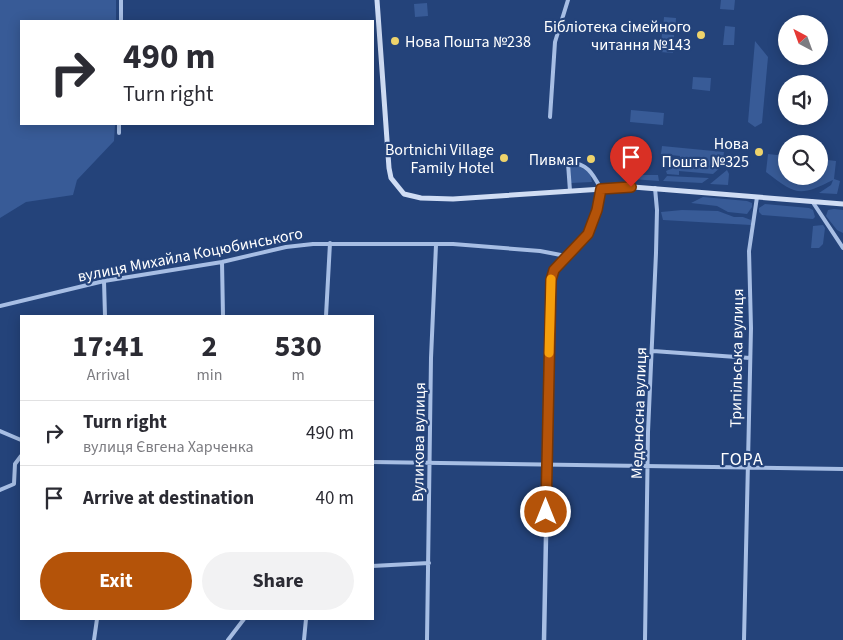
<!DOCTYPE html>
<html lang="en">
<head>
<meta charset="utf-8">
<style>
	:root { --surface:#fff; --page:#f2f2f3; --text:#2b2b33; --muted:#7c7c81; --line:#e1e1e2; --accent:#b45309 }
	body { margin:0; font-family:"Source Sans 3",sans-serif; background:var(--page); color:var(--text); height:100vh; display:flex; flex-direction:column; font-size:19px; white-space:nowrap }
	* { box-sizing:border-box; margin:0 }
	p { font-size:16px; color:var(--muted) }
	.icon { flex:none; width:28px; height:28px; fill:none; stroke:currentColor; stroke-width:2; stroke-linecap:round; stroke-linejoin:round }
	.map { position:relative; flex:1; overflow:hidden }
	.sheet { position:absolute; left:20px; top:315px; width:354px; height:305px; display:flex; flex-direction:column; background:var(--surface); border-radius:0px; box-shadow:0 2px 12px #0003 }
	.sheet>* { flex:none }
	.hud { position:absolute; left:20px; top:20px; width:354px; height:105px; border-radius:0px; box-shadow:0 2px 12px #0003; background:#fff; color:var(--text); overflow:hidden }
	.needle { width:32px; rotate:319deg }
	.buttons { position:absolute; left:778px; top:15px; display:grid; gap:10px }
	.buttons a { display:grid; place-items:center; width:50px; height:50px; border-radius:50%; background:var(--surface); box-shadow:0 2px 12px #0003; font-size:25px }
	.pin { position:absolute; display:grid; place-items:center; width:42px; height:42px; color:#fff; margin:-51px -21px; border-radius:50% 50% 50% 0; rotate:-45deg; box-shadow:0 0 5px #0007 }
	.pin .icon { rotate:45deg }
	.me { position:absolute; width:55px; margin:-28px; rotate:0deg; stroke-linejoin:round; filter:drop-shadow(0 0 4px #0008) }
	.turn { display:flex; align-items:center; gap:18px; height:105px; padding:0 20px; font-size:22px }
	.turn .icon { width:65px; height:65px; stroke-width:2.5 }
	.turn b { display:block; font-size:35px; line-height:42px }
	.eta { display:flex; justify-content:space-evenly; align-items:center; height:85px; text-align:center }
	.eta b { font-size:30px; font-weight:700; line-height:35px }
	.button { display:flex; gap:10px; margin-top:auto; padding:10px 20px }
	.button a { flex:1; height:58px; border-radius:30px; background:var(--accent); color:#fff; font-size:20px; font-weight:700; line-height:58px; text-align:center }
	.button a+a { background:var(--page); color:var(--text) }
	ul { padding:0; list-style:none }
	li { display:flex; align-items:center; gap:15px; height:65px; padding:0 20px; border-top:1px solid var(--line) }
	li div { flex:1 }
	li b { display:block; font-size:19px }
	li em { font-style:normal }
	.map>svg:first-child { display:block }
	.green { fill:#385b97 }
	.lines { fill:none; stroke-linecap:round; stroke-linejoin:round }
	.minor { stroke:#a7bee4; stroke-width:4 }
	.tertiary { stroke:#a7bee4; stroke-width:4.5 }
	.secondary { stroke:#d0ddf4; stroke-width:5 }
	.route-casing { stroke:#753606; stroke-width:12 }
	.route { stroke:#b45309; stroke-width:9 }
	.slow { stroke:#f59e0b; stroke-width:9 }
	.poi-dot { fill:#eed36b; stroke:#24437a; stroke-width:2 }
	.labels { text-anchor:middle; stroke-width:4.5; stroke-linejoin:round; paint-order:stroke }
	.poi-label { font-size:16px; fill:#fff; stroke:#24437a; text-anchor:end }
	.street-label { font-size:16px; fill:#fff; stroke:#24437a }
	.neighbourhood-label { font-size:18px; letter-spacing:1px; fill:#fff; stroke:#24437a }
</style>
</head>
<body>
<div class="map">
<svg width="843" height="640" viewBox="0 0 843 640">
	<rect width="100%" height="100%" fill="#24437a"/>
	<path class="green" d="M 0,0 L 116,0 L 116,21 L 21,21 L 21,124 L 115,124 L 114,141 L 77,180 L 73,195 L 26,202 L 0,218 Z
		M 721,0 L 735,0 L 734,10 L 720,9 Z
		M 427,3 L 428,16 L 415,17 L 414,4 Z
		M 664,17 L 676,18 L 675,33 L 663,32 Z
		M 725,26 L 735,27 L 734,45 L 723,45 Z
		M 662,34 L 674,35 L 673,53 L 660,52 Z
		M 755,41 L 768,57 L 762,123 L 755,127 L 748,122 Z
		M 693,77 L 711,78 L 710,91 L 692,89 Z
		M 631,110 L 664,113 L 663,125 L 630,122 Z
		M 662,146 L 724,152 L 722,166 L 713,174 L 679,171 L 679,175 L 667,174 L 666,171 L 679,165 L 680,156 L 661,154 Z
		M 768,154 L 786,156 L 786,176 L 819,176 L 819,159 L 836,161 L 834,179 L 840,181 L 837,194 L 819,193 L 831,185 L 833,180 C 799,197 796,195 766,172 Z
		M 577,165 L 590,173 L 592,182 L 571,183 L 570,166 Z
		M 727,170 L 729,174 L 728,185 L 710,184 Z
		M 641,175 L 658,175 L 659,181 L 632,179 Z
		M 667,176 L 709,178 L 702,183 L 663,181 Z
		M 703,197 L 747,201 L 752,203 L 752,207 L 747,214 L 728,212 L 717,206 L 691,203 Z
		M 765,204 L 809,208 L 813,210 L 815,217 L 813,219 L 762,215 L 759,212 L 759,208 Z
		M 834,209 L 843,210 L 843,233 L 837,230 L 826,216 L 828,210 Z
		M 682,210 L 718,211 L 734,217 L 743,217 L 751,220 L 751,225 L 663,220 L 661,212 Z
		M 823,225 L 825,228 L 823,244 L 819,248 L 811,248 L 813,226 Z"/>
	<g class="lines">
		<path class="minor" d="M 121,21 L 121,0
			M 550,117 L 555,42 L 568,0
			M 119,133 L 119,124
			M 563,159 L 568,163 L 570,191
			M 568,163 C 587,162 593,174 601,189
			M 812,201 L 843,248
			M 222,262 L 223,316
			M 104,281 L 105,316
			M 0,306 L 104,281 L 222,262 L 286,247 L 313,244 L 453,244 L 540,251 L 566,256
			M 326,316 L 330,243
			M 653,351 L 750,358
			M 0,431 L 21,440
			M 372,462 L 843,469
			M 0,490 L 14,484 L 15,464 L 21,456
			M 372,566 L 429,563
			M 94,640 L 97,619
			M 228,640 L 244,619
			M 304,640 L 306,619
			M 427,640 L 431,358 L 436,245
			M 645,640 L 648,432 L 656,253 L 657,210 L 655,188
			M 744,640 L 751,328 L 749,251 L 757,197"/>
		<path class="tertiary" d="M 544,640 L 551,280 C 555,262 569,256 580,244 C 594,228 598,208 601,189"/>
		<path class="secondary" d="M 377,0 L 389,168 L 391,178 L 404,194 L 421,198 L 453,199 L 633,187 L 843,204"/>
	</g>
	<g class="lines">
		<g class="route-casing">
			<path id="route" d="M 546,512 L 551,280 L 554,270 L 588,234 L 597,210 L 601,189 L 631,187"/>
		</g>
		<use href="#route" class="route"/>
		<path class="slow" d="M 549,353 L 551,279"/>
	</g>
	<g class="poi-dot">
		<circle cx="701" cy="35" r="5"/>
		<circle cx="395" cy="41" r="5"/>
		<circle cx="759" cy="152" r="5"/>
		<circle cx="504" cy="158" r="5"/>
		<circle cx="591" cy="159" r="5"/>
	</g>
	<g class="labels">
		<g class="poi-label">
			<text x="691" y="32">Бібліотека сімейного<tspan x="691" dy="18">читання №143</tspan></text>
			<text x="405" y="47" text-anchor="start">Нова Пошта №238</text>
			<text x="749" y="149">Нова<tspan x="749" dy="18">Пошта №325</tspan></text>
			<text x="494" y="155">Bortnichi Village<tspan x="494" dy="18">Family Hotel</tspan></text>
			<text x="581" y="165">Пивмаг</text>
		</g>
		<g class="street-label">
			<text transform="translate(190 254) rotate(-11)" y="6">вулиця Михайла Коцюбинського</text>
			<text transform="translate(736 358) rotate(-89)" y="6">Трипільська вулиця</text>
			<text transform="translate(638 413) rotate(-88)" y="6">Медоносна вулиця</text>
			<text transform="translate(418 442) rotate(-89)" y="6">Вуликова вулиця</text>
		</g>
		<g class="neighbourhood-label">
			<text x="742" y="465">ГОРА</text>
		</g>
	</g>
</svg>
<div class="buttons">
<a><svg class="needle" viewBox="-14 -14 28 28"><path d="M0-13l5 13h-10z" fill="#e53935"/><path d="M0 13l5-13h-10z" fill="#7c7c81"/></svg></a>
<a><svg class="icon" aria-label="sound" viewBox="0 0 24 24"><path d="M4 9h4l5-4v14l-5-4H4zM17 9q2 3 0 6"/></svg></a>
<a><svg class="icon" aria-label="search" viewBox="0 0 24 24"><circle cx="10" cy="10" r="6"/><path d="M15 15l6 6"/></svg></a>
</div>
<div class="pin" style="left:631px;top:187px;background:#d93025"><svg class="icon" aria-label="arrive" viewBox="0 0 24 24"><path d="M6 21V4h12l-3 4 3 4H6"/></svg></div>
<svg class="me" style="left:546px;top:512px" viewBox="-20 -20 40 40"><circle r="17" fill="#b45309" stroke="#fff" stroke-width="3"/><path d="M0-11L8 9 0 5-8 9z" fill="#fff"/></svg>
<div class="hud">
<div class="turn"><svg class="icon" aria-label="right" viewBox="0 0 24 24"><path d="M7 20v-9h11M14 6l5 5-5 5"/></svg><div><b>490 m</b>Turn right</div></div>
</div>
<section class="sheet">
<div class="eta">
<div><b>17:41</b><p>Arrival</p></div>
<div><b>2</b><p>min</p></div>
<div><b>530</b><p>m</p></div>
</div>
<ul>
<li><svg class="icon" aria-label="right" viewBox="0 0 24 24"><path d="M7 20v-9h11M14 6l5 5-5 5"/></svg><div><b>Turn right</b><p>вулиця Євгена Харченка</p></div><em>490 m</em></li>
<li><svg class="icon" aria-label="arrive" viewBox="0 0 24 24"><path d="M6 21V4h12l-3 4 3 4H6"/></svg><div><b>Arrive at destination</b></div><em>40 m</em></li>
</ul>
<div class="button"><a>Exit</a><a>Share</a></div>
</section>
</div>
</body>
</html>
